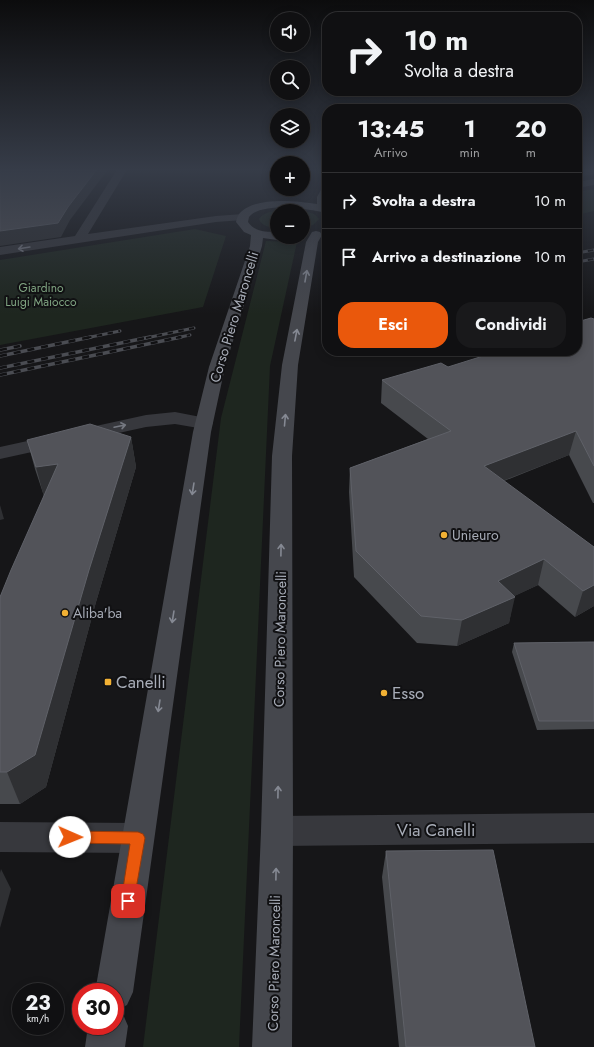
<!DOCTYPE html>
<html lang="it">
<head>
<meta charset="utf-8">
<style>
	:root { --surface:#101012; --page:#19191b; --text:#f1f3f6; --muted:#9c9d9f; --line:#303032; --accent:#ea580c }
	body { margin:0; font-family:Jost,sans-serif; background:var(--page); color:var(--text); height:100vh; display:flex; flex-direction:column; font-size:15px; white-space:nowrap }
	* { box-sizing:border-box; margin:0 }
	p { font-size:13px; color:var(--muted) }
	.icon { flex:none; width:22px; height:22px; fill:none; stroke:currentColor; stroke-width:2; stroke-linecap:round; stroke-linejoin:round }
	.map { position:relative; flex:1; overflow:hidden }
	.sheet { position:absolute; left:322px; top:104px; width:260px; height:252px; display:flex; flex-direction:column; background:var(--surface); border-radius:16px; box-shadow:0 2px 10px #0003,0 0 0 1px var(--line) }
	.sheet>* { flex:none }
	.top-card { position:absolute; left:322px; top:12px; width:260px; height:84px; border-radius:16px; box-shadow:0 2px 10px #0003,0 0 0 1px var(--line); background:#101012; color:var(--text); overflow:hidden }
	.fabs { position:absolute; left:270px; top:12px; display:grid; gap:8px }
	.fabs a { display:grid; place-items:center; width:40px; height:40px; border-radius:50%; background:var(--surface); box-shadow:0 2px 10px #0003,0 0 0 1px var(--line); font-size:20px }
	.speed { position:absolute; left:12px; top:983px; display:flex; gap:8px; font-size:20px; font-weight:700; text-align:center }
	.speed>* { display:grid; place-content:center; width:52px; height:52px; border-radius:50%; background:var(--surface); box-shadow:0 2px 10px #0003,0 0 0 1px var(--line); line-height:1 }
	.speed small { font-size:10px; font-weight:400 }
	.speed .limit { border:6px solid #d22; background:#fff; color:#111 }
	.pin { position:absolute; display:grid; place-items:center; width:34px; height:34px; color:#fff; margin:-17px; border-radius:8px; box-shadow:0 2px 6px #0006 }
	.me { position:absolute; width:44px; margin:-22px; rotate:91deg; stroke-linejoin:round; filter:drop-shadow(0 0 3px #0008) }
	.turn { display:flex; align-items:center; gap:14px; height:84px; padding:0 16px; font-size:18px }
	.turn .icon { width:52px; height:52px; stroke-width:2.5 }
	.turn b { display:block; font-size:28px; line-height:34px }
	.eta { display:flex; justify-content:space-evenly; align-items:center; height:68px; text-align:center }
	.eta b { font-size:24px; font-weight:700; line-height:28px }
	.action { display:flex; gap:8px; margin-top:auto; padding:8px 16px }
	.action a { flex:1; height:46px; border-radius:16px; background:var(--accent); color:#fff; font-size:16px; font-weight:700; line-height:46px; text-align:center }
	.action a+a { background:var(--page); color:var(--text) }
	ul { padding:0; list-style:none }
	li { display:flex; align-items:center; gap:12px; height:56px; padding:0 16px; border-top:1px solid var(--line) }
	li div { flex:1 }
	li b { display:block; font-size:15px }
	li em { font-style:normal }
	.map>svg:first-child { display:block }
	.green { fill:#1e261f }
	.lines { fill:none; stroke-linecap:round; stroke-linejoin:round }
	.street { fill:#37383d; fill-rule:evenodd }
	.secondary { fill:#45474d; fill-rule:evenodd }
	.rail-far1-casing { stroke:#4a4c52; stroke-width:3 }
	.rail-casing { stroke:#4a4c52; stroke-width:3.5 }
	.rail-far1 { stroke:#111113; stroke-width:2; stroke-dasharray:5.5; stroke-linecap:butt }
	.rail { stroke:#111113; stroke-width:2.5; stroke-dasharray:7; stroke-linecap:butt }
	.wall { fill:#47494d }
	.shaded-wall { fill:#2f3033 }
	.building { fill:#525359; stroke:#5f6168 }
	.oneway { stroke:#757881 }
	.oneway2 { stroke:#858993 }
	.route { fill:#ea580c; stroke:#983908 }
	.poi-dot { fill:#f2b134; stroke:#111113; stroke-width:1.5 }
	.labels { text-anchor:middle; stroke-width:4; stroke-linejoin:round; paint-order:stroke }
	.far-park-label { font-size:12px; fill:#7fa381; stroke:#111113 }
	.street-label { font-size:14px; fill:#a8adb8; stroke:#111113 }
	.poi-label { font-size:14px; fill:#a8adb8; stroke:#111113; text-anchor:start }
	.near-poi-label { font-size:17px; fill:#a8adb8; stroke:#111113; text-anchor:start }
	.near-street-label { font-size:17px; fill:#a8adb8; stroke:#111113 }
</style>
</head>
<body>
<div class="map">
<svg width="594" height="1047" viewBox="0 0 594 1047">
	<rect width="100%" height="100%" fill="#161618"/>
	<path class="green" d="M 594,189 L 594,211 L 577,215 L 577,192 Z
		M 295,210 C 303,211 314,211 319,219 L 313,225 L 303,228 L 303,211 L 277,211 L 277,229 C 270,227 261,226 259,219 C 266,209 283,210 295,210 Z
		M 195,229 L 226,236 L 203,307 L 0,345 L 0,260 Z
		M 266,241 L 297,242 L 270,366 L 239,1047 L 143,1047 L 221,418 Z"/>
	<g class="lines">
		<path class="street" d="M 118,168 L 128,168 L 88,234 L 216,216 L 243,214 L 247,215 L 249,217 L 247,219 L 243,220 L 216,222 L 0,255 L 0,247 L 75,236 Z
			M 594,179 L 594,185 L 577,188 L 577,182 Z
			M 175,412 L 211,419 L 213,423 L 211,427 L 204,429 L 175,424 L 146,427 L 0,459 L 0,447 L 146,415 Z
			M 594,813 L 594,843 L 277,846 L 265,842 L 261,831 L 265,820 L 277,816 Z
			M 0,822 L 138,823 L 150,827 L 154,838 L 150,849 L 138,853 L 0,852 Z"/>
		<path class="secondary" d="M 327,185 L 327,213 C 309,209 262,201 249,217 L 248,222 C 255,232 266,232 277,232 L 277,237 L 282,237 L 277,240 L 263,238 L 262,246 L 225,367 L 211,432 L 133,992 L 127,1005 L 117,1010 L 122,1012 L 128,1026 L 125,1047 L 85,1047 L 88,1026 L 115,1026 L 115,992 L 95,992 L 193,432 L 209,367 L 250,246 L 251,235 L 244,232 L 236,222 C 237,218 238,214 242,211 C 258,197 297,201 317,204 L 317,197 L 323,186 Z
			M 316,231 L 320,232 L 322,235 L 318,242 L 298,365 L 292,456 L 293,831 L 292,1047 L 252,1047 L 261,831 L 272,456 L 282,365 L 306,242 L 312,232 Z"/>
		<g class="rail-far1-casing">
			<path id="rail-far1" d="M 577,253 L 594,250
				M 577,262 L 594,259
				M 86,338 L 120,331
				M 146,338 L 194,328
				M 176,338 L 190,335"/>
		</g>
		<g class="rail-casing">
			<path id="rail" d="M 0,350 L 20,346
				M 0,356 L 91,337
				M 0,368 L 150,337
				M 0,375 L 181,337"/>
		</g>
		<use href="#rail-far1" class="rail-far1"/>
		<use href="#rail" class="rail"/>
	</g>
	<path class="wall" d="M 594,319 L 594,503 L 593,503 L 569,455 L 504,481 L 594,547 L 594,606 L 575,617 L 538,585 L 514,596 L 509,623 L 457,646 L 417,643 L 354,577 L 349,492 L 350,468 L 428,439 L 381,403 L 382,380 L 448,367 L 577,351 Z
		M 131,437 L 136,467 L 96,602 L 46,787 L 20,804 L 0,804 L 0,597 L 44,496 L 35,469 L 27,440 Z
		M 594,642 L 594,729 L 537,730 L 512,652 L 514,643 Z
		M 386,851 L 535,1047 L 399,1047 L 382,877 Z"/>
	<path class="shaded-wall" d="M 98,168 L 109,168 L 70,220 L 61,237 L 0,246 L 0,231 L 68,207 Z
		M 577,168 L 594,168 L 594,174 L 577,177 Z
		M 576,431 L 569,455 L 479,490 L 484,466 Z
		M 131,437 L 136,467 L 96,602 L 46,787 L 20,804 L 7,772 L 89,570 Z
		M 58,464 L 44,497 L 36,467 Z
		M 0,505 L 4,519 L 0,520 Z
		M 544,559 L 538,585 L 492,607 L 498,581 Z
		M 594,585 L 594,606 L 575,617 L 583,591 Z
		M 515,597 L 509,623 L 457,646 L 462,620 Z
		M 1,869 L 11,889 L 0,928 L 0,873 Z"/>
	<path class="building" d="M 0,168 L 98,168 L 68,207 L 58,223 L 0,231 Z
		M 591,318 L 594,319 L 594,466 L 576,431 L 484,466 L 594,547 L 594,585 L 583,591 L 544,559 L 498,581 L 515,597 L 462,620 L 421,616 L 356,551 L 350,468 L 451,431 L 382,380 L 441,363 L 448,367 L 499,351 L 577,351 L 577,322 Z
		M 90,424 L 131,437 L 89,570 L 35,755 L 7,772 L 0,772 L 0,597 L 11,570 L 58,464 L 36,467 L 27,440 Z
		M 594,642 L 594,721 L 539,721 L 514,643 Z
		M 493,850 L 535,1047 L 406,1047 L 386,851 Z"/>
	<defs><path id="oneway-shaft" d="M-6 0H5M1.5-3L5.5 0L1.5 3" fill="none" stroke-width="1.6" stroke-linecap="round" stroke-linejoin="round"/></defs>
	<g class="oneway">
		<use href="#oneway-shaft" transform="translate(24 248) rotate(171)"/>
		<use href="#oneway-shaft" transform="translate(120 426) rotate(-12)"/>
	</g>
	<g class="oneway2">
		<use href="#oneway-shaft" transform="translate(306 276) rotate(-80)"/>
		<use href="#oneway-shaft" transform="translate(296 335) rotate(-79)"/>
		<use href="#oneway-shaft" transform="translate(285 420) rotate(-85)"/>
		<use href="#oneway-shaft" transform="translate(193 489) rotate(99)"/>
		<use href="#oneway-shaft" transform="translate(281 550) rotate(-89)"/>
		<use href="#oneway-shaft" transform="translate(173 617) rotate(99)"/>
		<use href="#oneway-shaft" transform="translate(159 706) rotate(99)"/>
		<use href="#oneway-shaft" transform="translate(278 792) rotate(-89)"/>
		<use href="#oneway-shaft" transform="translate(276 874) rotate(-89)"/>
	</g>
	<linearGradient id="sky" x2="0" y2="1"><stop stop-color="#0c0c0d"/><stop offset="0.54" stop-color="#363c48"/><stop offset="1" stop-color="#363c48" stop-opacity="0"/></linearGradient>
	<rect width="594" height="314" fill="url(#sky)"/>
	<path class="route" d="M 70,831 L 138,832 L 143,834 L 145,838 L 133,906 L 128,908 L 123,906 L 121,901 L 130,844 L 70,843 L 65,842 L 63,837 L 65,832 Z"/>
	<g class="poi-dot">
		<circle cx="444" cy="535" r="4"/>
		<circle cx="65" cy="613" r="4"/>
		<rect x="104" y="678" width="8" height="8" rx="2"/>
		<circle cx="384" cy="693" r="4"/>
	</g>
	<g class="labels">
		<g class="far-park-label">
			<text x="41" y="292">Giardino<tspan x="41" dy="14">Luigi Maiocco</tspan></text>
		</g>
		<g class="street-label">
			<text transform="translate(234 317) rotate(-73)" y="5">Corso Piero Maroncelli</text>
			<text transform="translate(280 639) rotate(-89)" y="5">Corso Piero Maroncelli</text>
			<text transform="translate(274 963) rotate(-89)" y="5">Corso Piero Maroncelli</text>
		</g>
		<g class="poi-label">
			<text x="452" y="540">Unieuro</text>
			<text x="73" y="618">Aliba'ba</text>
		</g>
		<g class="near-poi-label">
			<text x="116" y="688">Canelli</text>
			<text x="392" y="699">Esso</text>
		</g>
		<g class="near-street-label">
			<text x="436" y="836">Via Canelli</text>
		</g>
	</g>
</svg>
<div class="fabs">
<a><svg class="icon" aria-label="sound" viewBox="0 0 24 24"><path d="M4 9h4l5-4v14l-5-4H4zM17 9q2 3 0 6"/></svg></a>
<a><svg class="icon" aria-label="search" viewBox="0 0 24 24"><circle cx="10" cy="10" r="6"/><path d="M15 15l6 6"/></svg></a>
<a><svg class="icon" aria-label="layers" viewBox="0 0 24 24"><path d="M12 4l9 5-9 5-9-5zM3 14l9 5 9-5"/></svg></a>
<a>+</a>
<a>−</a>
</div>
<div class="speed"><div>23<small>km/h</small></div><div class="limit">30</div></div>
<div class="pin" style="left:128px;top:901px;background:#d93025"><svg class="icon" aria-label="arrive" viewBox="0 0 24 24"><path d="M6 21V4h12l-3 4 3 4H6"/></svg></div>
<svg class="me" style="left:70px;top:837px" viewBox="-20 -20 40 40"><circle r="19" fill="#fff"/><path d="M0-13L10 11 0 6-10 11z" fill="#ea580c"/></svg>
<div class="top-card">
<div class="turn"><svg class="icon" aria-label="right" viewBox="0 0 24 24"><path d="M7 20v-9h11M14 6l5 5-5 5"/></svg><div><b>10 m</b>Svolta a destra</div></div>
</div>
<section class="sheet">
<div class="eta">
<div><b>13:45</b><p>Arrivo</p></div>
<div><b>1</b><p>min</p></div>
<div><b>20</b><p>m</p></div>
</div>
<ul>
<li><svg class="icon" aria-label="right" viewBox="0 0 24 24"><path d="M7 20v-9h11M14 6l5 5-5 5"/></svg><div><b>Svolta a destra</b></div><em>10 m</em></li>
<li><svg class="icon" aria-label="arrive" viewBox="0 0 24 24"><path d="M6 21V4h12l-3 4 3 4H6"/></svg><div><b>Arrivo a destinazione</b></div><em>10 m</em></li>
</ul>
<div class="action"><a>Esci</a><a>Condividi</a></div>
</section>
</div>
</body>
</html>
